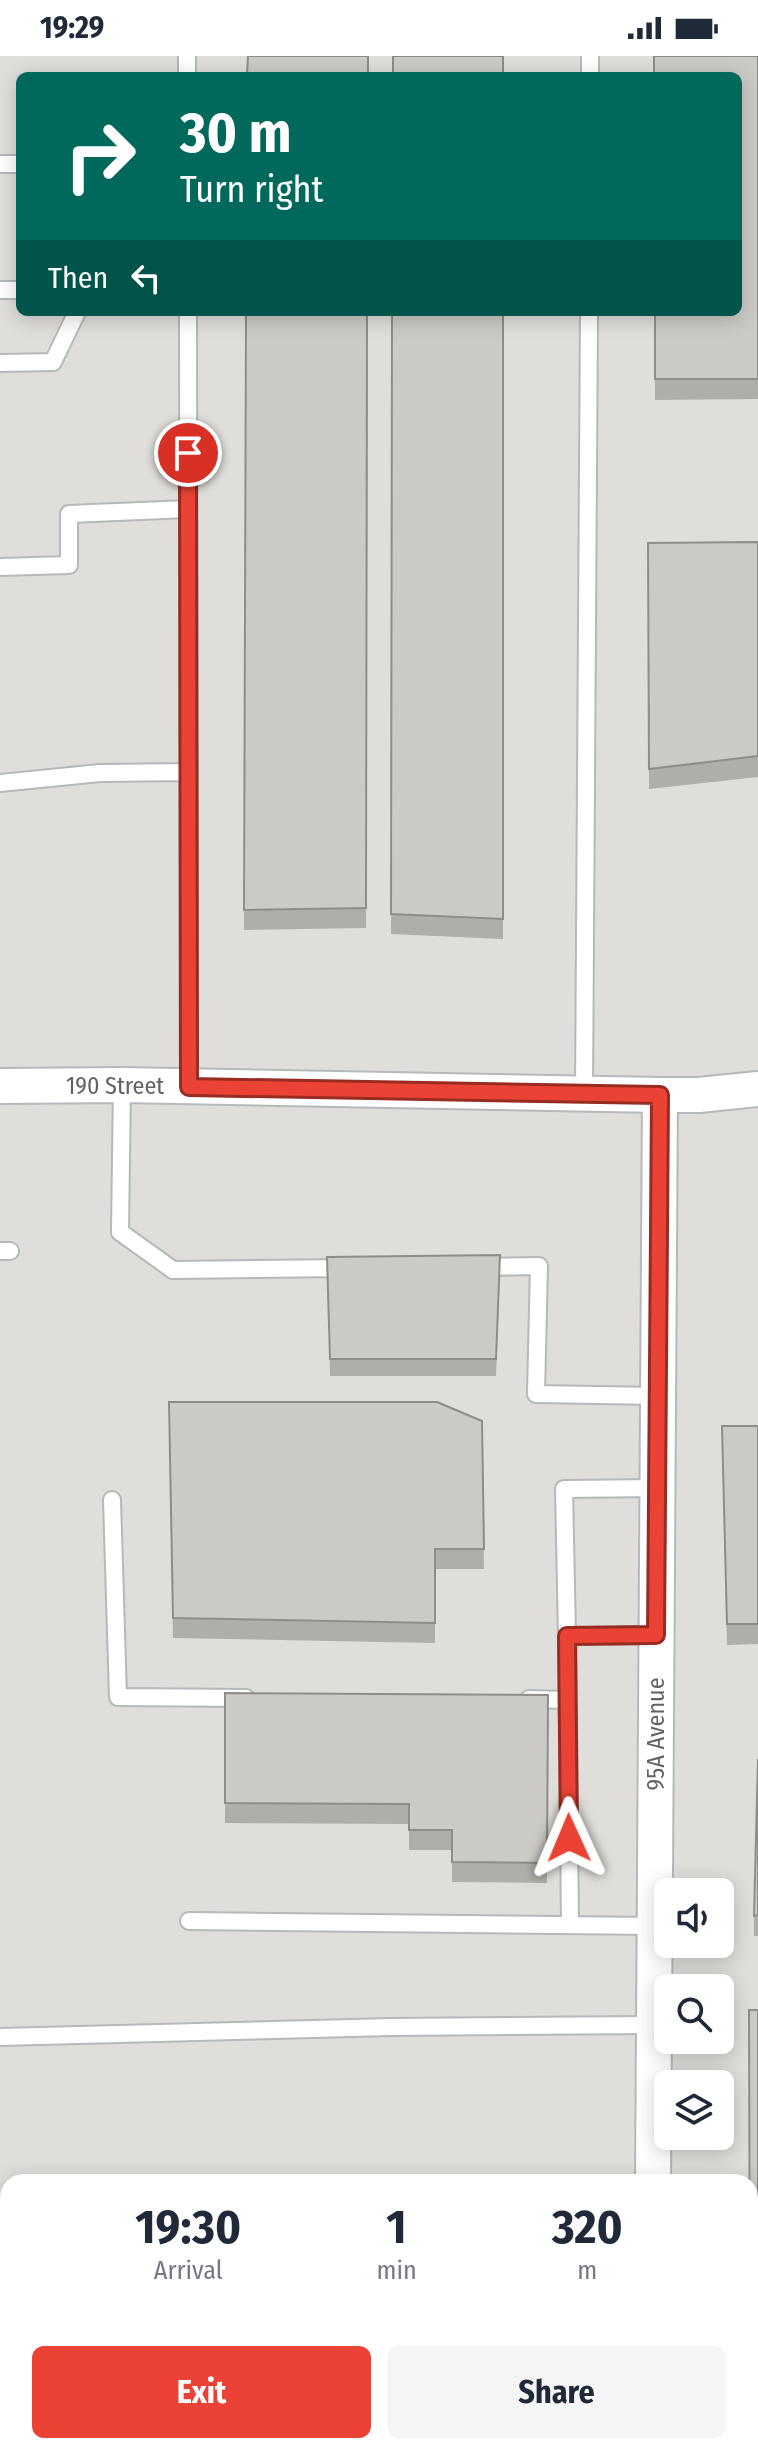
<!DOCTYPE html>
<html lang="en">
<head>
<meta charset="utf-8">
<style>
	:root { --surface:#fff; --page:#f6f6f7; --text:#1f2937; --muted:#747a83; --accent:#ea4335 }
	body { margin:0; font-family:"Fira Sans Condensed",sans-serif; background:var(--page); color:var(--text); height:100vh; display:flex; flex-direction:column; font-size:30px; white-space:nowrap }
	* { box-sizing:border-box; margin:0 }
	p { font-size:26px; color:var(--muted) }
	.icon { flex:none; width:44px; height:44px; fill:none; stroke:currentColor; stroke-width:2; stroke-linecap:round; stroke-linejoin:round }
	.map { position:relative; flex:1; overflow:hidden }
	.details { position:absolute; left:0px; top:2118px; width:758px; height:280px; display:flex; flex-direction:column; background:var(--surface); border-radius:24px 24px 0 0; box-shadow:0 4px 20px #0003 }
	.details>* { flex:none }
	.banner { position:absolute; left:16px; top:16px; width:726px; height:244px; border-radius:12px; box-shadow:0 4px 20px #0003; background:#00695c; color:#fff; overflow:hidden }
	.buttons { position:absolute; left:654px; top:1822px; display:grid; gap:16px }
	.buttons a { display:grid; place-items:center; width:80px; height:80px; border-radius:12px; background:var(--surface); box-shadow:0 4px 20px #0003; font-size:40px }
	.pin { position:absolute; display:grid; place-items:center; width:68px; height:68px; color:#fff; margin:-34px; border:4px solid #fff; border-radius:50%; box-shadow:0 2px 8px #0007 }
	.me { position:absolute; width:88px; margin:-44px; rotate:359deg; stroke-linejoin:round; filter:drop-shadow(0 0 6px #0008) }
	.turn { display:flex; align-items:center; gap:28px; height:168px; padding:0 32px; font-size:36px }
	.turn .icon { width:104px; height:104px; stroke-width:2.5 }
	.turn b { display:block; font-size:56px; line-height:68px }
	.then { display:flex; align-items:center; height:76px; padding:0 32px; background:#0003; gap:16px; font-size:30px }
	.eta { display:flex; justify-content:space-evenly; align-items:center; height:136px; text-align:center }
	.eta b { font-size:48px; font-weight:700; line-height:56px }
	.button { display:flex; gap:16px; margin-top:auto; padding:16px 32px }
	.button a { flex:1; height:92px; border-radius:12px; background:var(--accent); color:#fff; font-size:32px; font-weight:700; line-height:92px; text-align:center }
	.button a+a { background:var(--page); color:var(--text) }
	.status { display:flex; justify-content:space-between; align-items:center; height:56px; padding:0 40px; background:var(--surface); direction:ltr }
	.status svg { height:22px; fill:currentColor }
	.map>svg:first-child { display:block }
	.industrial { fill:#e0deda; fill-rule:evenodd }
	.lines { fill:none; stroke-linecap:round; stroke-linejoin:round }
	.service-casing { stroke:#b5b8bc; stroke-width:20 }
	.minor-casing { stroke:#b5b8bc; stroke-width:38 }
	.service { stroke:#fff; stroke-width:16 }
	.minor { stroke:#fff; stroke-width:34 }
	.wall { fill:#afaea9 }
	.building { fill:#cccac5; stroke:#8f8d8a; stroke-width:2 }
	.route-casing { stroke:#982c22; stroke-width:20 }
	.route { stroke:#ea4335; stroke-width:14 }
	.labels { text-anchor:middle; stroke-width:6; stroke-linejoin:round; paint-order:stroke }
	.street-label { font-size:24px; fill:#5f6368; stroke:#fff }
</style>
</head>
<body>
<div class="status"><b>19:29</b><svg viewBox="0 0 49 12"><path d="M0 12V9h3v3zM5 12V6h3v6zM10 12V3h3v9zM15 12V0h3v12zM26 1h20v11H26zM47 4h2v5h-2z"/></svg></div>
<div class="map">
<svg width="758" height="2398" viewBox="0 0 758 2398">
	<rect width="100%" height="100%" fill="#f1efe8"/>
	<path class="industrial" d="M 0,0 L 758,0 L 758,2398 L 0,2398 ZM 20,20 L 738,20 L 738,256 L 20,256 ZM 668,1836 L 720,1836 L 720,1888 L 668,1888 ZM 668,1932 L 720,1932 L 720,1984 L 668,1984 ZM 668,2028 L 720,2028 L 720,2080 L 668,2080 ZM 8,2126 L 750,2126 L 750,2390 L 8,2390 Z"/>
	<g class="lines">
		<g class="service-casing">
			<path id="service" d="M 187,0 L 187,20
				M 590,20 L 590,0
				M 0,108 L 20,108
				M 0,234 L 20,234
				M 188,256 L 189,1031
				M 0,307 L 53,306 L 77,256
				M 0,511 L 69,509 L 69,458 L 188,453
				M 0,727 L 100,717 L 189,716
				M 122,1029 L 120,1176 L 173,1214 L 347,1212
				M 584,1036 L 589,256
				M 0,1195 L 10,1195
				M 482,1211 L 539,1210 L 536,1338 L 657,1340
				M 112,1444 L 118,1641 L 246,1642
				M 656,1579 L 567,1580 L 564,1433 L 657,1432
				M 567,1580 L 570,1869
				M 529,1643 L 568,1644
				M 189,1865 L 655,1870
				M 0,1981 L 391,1971 L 654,1969
				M 101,2398 L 102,2390"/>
		</g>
		<g class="minor-casing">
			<path id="minor" d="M 0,1030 L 122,1029 L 660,1039 L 699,1039 L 758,1033
				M 653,2126 L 660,1039
				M 652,2398 L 653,2390"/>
		</g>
		<use href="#service" class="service"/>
		<use href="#minor" class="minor"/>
	</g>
	<path class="wall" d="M 758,0 L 758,343 L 655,344 L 655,256 Z
		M 246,256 L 368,256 L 366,872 L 244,874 Z
		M 392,256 L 503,256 L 503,883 L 391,878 Z
		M 758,486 L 758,721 L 649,733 L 648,487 Z
		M 327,1201 L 500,1216 L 496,1320 L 330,1320 Z
		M 169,1346 L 482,1365 L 484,1513 L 435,1513 L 435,1587 L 173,1582 Z
		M 758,1370 L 758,1588 L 727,1589 L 722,1390 Z
		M 225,1637 L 548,1639 L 547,1827 L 452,1826 L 452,1794 L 409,1794 L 409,1768 L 225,1767 Z
		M 758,1703 L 758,1880 L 754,1880 L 754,1860 Z
		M 749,1954 L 758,1954 L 758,2315 L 750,2315 Z"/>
	<path class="building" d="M 248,0 L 368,0 L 368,20 L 247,20 Z
		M 393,0 L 503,0 L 503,20 L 393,20 Z
		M 654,0 L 758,0 L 758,323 L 655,323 L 655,256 L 738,256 L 738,20 L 654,20 Z
		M 246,256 L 367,256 L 366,852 L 244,854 Z
		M 392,256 L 503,256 L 503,863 L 391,858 Z
		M 758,486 L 758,700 L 649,713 L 648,487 Z
		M 500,1199 L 496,1303 L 330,1303 L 327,1201 Z
		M 169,1346 L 437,1346 L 482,1365 L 484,1493 L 435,1493 L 435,1567 L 173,1562 Z
		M 722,1370 L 758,1370 L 758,1568 L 727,1568 Z
		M 225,1637 L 548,1639 L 547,1807 L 452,1806 L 452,1774 L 409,1774 L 409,1748 L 225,1747 Z
		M 758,1703 L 758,1859 L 754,1860 Z
		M 749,1954 L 758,1954 L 758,2295 L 750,2295 Z
		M 177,2390 L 531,2390 L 532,2398 L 177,2398 Z"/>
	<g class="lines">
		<g class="route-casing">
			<path id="route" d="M 188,397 L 189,1031 L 660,1039 L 656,1579 L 567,1580 L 569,1782"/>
		</g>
		<use href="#route" class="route"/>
	</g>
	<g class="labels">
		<g class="street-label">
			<text x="115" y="1038">190 Street</text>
			<text transform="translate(656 1678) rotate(-90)" y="8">95A Avenue</text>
		</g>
	</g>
</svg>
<div class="buttons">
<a><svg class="icon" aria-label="sound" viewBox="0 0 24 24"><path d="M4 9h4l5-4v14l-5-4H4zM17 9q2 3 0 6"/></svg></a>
<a><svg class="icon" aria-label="search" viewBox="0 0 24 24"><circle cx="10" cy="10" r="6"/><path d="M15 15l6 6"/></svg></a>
<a><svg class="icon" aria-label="layers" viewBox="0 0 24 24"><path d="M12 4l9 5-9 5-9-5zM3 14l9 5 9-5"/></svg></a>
</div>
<div class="pin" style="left:188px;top:397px;background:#d93025"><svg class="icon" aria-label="arrive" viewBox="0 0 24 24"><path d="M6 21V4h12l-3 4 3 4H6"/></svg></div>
<svg class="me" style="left:569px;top:1782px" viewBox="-20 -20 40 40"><path d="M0-17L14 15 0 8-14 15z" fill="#ea4335" stroke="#fff" stroke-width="4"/></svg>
<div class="banner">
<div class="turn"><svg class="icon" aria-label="right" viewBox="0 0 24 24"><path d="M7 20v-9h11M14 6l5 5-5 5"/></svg><div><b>30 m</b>Turn right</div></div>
<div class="then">Then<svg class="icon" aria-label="left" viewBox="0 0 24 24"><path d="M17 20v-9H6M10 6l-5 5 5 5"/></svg></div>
</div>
<section class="details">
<div class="eta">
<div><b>19:30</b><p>Arrival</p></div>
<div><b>1</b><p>min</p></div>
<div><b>320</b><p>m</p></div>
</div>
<div class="button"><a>Exit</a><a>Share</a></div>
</section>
</div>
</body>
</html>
